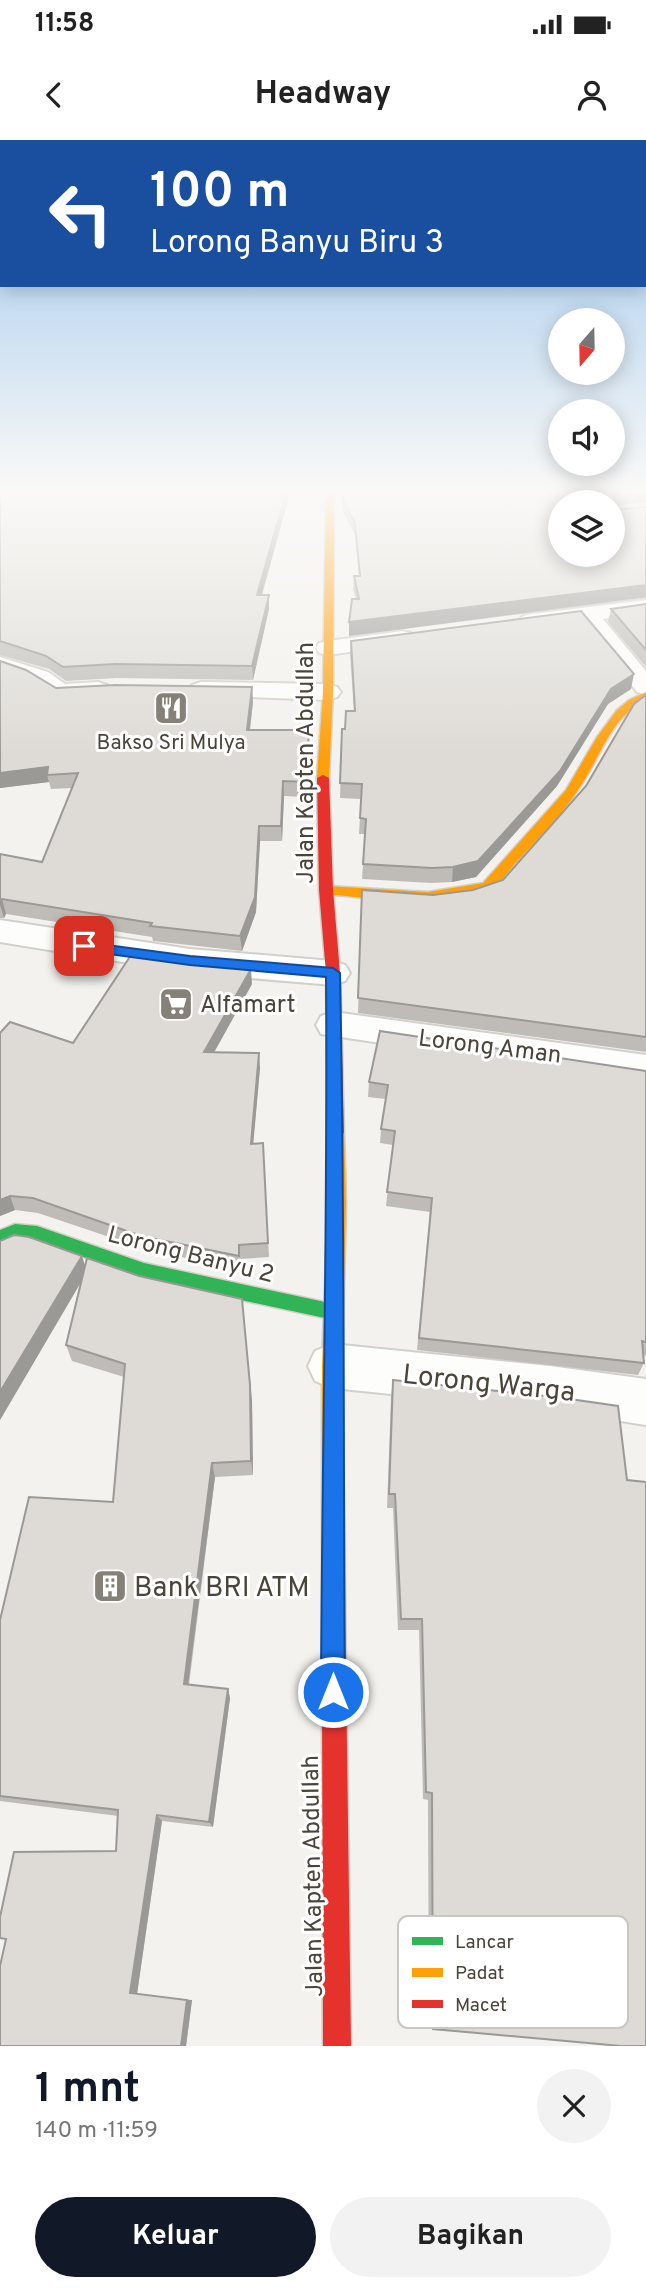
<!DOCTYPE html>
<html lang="id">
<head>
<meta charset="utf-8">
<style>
	:root { --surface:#fff; --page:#f2f2f2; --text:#222; --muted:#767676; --accent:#111827 }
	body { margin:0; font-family:Overpass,sans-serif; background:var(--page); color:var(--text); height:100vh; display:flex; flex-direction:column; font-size:26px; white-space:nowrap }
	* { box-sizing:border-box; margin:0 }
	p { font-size:23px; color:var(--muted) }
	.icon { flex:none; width:38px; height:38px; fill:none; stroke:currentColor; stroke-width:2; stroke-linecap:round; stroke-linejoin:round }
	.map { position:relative; height:1906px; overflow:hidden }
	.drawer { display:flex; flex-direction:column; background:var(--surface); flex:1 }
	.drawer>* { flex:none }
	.top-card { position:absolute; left:0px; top:0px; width:648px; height:147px; box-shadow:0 4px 18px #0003; background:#1a4fa0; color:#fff; overflow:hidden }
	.needle { width:46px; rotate:200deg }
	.controls { position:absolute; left:548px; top:168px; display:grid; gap:14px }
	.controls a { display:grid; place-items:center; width:77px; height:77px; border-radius:50%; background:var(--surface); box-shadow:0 4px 18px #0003; font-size:35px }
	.pin { position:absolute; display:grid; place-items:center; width:60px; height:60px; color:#fff; margin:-30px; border-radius:14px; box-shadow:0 4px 10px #0006 }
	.me { position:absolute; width:77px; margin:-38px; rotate:0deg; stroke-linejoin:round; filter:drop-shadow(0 0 5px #0008) }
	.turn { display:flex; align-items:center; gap:24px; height:147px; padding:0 35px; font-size:32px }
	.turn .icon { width:91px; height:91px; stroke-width:2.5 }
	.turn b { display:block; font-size:49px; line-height:60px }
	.round { display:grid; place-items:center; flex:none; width:74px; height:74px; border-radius:37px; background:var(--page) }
	.head { display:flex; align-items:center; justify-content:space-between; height:119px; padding:0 35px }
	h1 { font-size:42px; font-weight:700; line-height:52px; color:var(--accent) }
	.primary-button { display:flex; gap:14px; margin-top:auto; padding:14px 35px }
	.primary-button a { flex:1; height:80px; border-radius:42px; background:var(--accent); color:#fff; font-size:28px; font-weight:700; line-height:80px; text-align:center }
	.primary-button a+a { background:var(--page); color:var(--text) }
	.status { display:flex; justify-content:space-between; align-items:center; height:49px; padding:0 35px; background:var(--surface); direction:ltr }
	.status svg { height:19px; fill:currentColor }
	header { display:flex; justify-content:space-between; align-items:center; height:91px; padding:0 35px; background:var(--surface); font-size:32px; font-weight:700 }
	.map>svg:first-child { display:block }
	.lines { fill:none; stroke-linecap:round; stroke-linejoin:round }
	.street-casing { stroke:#d2d0cb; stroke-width:4 }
	.fast-casing { stroke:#d3cfc5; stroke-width:3 }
	.slow-casing { stroke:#d3cfc5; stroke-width:3 }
	.jam-casing { stroke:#d3cfc5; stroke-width:3 }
	.street { fill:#fdfdfc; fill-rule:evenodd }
	.fast { fill:#30b455; fill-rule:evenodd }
	.slow { fill:#ff9f0a; fill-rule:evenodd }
	.jam { fill:#e5322d; fill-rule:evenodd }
	.wall { fill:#bfbcb8 }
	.shaded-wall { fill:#9b9996 }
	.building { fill:#dedbd6; stroke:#9b9996; stroke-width:2 }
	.route { fill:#1a73e8; stroke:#114b97; stroke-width:2 }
	.labels { text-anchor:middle; stroke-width:6; stroke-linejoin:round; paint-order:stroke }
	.far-poi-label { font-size:21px; fill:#4b4439; stroke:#fff }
	.street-label { font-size:24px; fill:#4b4439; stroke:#fff }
	.poi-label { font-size:24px; fill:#4b4439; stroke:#fff; text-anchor:start }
	.near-street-label { font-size:28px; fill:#4b4439; stroke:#fff }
	.near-poi-label { font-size:28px; fill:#4b4439; stroke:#fff; text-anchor:start }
	.key { fill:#fff; stroke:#c9c7c4; stroke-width:2 }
	.key-label { font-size:19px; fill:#4b4439 }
</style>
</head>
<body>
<div class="status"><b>11:58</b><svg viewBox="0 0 49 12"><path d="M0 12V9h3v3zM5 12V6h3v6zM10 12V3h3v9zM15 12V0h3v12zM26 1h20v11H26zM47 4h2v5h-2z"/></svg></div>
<header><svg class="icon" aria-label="back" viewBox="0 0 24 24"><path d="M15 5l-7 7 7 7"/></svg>Headway<svg class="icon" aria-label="person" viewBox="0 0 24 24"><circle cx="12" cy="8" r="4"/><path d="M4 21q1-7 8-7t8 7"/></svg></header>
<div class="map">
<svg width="646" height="1906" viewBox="0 0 646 1906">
	<rect width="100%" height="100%" fill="#f4f2ee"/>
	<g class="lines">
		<g class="street-casing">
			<path id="street" d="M 646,460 L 646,474 L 603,479 L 646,531 L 646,555 L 637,552 L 580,482 L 531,488 L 523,486 L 519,481 L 523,476 L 531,474 Z
				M 402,491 L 411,493 L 414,498 L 411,503 L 328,515 L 319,513 L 316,508 L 319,503 L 328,501 Z
				M 0,517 L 48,532 L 65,544 L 98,542 L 107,545 L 111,550 L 107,555 L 60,560 L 51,557 L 30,542 L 0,532 Z
				M 201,542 L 328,544 L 337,547 L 341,552 L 337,557 L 328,560 L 192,555 L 188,550 L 192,545 Z
				M 0,780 L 190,809 L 333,821 L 345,825 L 350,833 L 345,841 L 333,845 L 190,833 L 0,802 Z
				M 334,872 L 646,915 L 646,943 L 321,894 L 316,885 L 321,876 Z
				M 332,1204 L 550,1226 L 646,1239 L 646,1285 L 550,1270 L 332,1248 L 315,1241 L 308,1226 L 315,1211 Z"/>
		</g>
		<g class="fast-casing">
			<path id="fast" d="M 15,1084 L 37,1086 L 144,1123 L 334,1164 L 341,1166 L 343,1172 L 341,1178 L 334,1180 L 144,1139 L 37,1100 L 17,1099 L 0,1106 L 0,1090 Z"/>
		</g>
		<g class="slow-casing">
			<path id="slow" d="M 326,349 L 334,349 L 333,552 L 329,638 L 323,641 L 317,638 L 323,552 Z
				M 646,552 L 646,559 C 614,576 603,609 585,639 C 566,671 539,698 513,726 C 507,733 499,745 491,749 C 451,771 370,758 326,754 L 319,750 L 326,746 L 428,752 L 483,743 L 566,650 L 597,597 L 617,570 L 629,560 Z
				M 336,986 L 342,988 L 344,992 L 346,1062 L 342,1226 L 346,1533 L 342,1541 L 334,1545 L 326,1541 L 322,1533 L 322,1226 L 328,1062 L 328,992 L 330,988 Z"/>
		</g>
		<g class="jam-casing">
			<path id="jam" d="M 323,635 L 329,638 L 333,750 L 340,833 L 344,992 L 342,996 L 330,996 L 328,992 L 326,833 L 319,750 L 317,638 Z
				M 334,1521 L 342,1525 L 346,1533 L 351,1906 L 323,1906 L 322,1533 L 326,1525 Z"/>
		</g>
		<use href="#street" class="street"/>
		<use href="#fast" class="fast"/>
		<use href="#slow" class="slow"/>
		<use href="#jam" class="jam"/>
	</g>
	<path class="wall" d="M 0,349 L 291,349 L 262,455 L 269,455 L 269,469 L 253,540 L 117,538 L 66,541 L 49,529 L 0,515 Z
		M 342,349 L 646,349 L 613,366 L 613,370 L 646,367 L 646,458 L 349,496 L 356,459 L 353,449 L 354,436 L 359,436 L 355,395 L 343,372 Z
		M 646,464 L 646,527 L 608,482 L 611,469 Z
		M 351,501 L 631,549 L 608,564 L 557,646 L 476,737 L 452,742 L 431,743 L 362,739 L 365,694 L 359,694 L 361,659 L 340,658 L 342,589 L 345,589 L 354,571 L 350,515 Z
		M 0,522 L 56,548 L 252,547 L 253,562 L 250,590 L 309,590 L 306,657 L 284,656 L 282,701 L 260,701 L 256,772 L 242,811 L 153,801 L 152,797 L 6,774 L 4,778 L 0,778 L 0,714 L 42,722 L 72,648 L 51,649 L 49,642 L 0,648 Z
		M 646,555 L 646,912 L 358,873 L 362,750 L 433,755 L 473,750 L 503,740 L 586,646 Z
		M 252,844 L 214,912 L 260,928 L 253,1003 L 263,1003 L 269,1117 L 240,1119 L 241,1130 L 145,1109 L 38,1073 L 15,1070 L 0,1076 L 73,903 Z
		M 646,931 L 646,1216 L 644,1215 L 644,1223 L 638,1235 L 417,1210 L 430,1072 L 386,1066 L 393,1005 L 380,1003 L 381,989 L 386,959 L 368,957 L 369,942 Z
		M 0,1101 L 85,1125 L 252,1260 L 253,1335 L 215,1337 L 189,1545 L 228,1549 L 230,1558 L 213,1687 L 162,1681 L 137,1854 L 192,1860 L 186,1906 L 6,1800 L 0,1798 L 0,1777 L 116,1711 L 118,1676 L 0,1661 L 0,1480 L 113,1362 L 124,1237 L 72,1221 L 66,1205 L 80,1143 L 0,1280 Z
		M 393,1240 L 556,1257 L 433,1889 L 429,1889 L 428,1660 L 423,1659 L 419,1490 L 398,1490 L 393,1368 L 387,1368 L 391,1257 Z"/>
	<path class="shaded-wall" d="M 287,349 L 291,349 L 258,468 L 257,455 Z
		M 646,351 L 646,362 L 612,366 L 612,354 Z
		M 646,445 L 646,457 L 349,496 L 349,482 Z
		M 269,455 L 269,469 L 253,540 L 252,526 Z
		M 634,534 L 631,549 L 608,564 L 557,646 L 476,737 L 452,742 L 453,727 L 611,549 Z
		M 252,547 L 253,562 L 248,605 L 247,590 Z
		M 309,590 L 309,604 L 306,657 L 306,642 Z
		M 48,627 L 47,635 L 49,642 L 0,648 L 0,633 Z
		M 283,641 L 284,656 L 282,701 L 281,686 Z
		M 259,686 L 260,701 L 256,772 L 242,811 L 240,796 Z
		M 2,759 L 6,774 L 4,778 L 0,765 L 0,762 Z
		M 251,829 L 252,844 L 206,927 L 204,912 Z
		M 259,913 L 260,928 L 252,1018 L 251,1004 Z
		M 10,1056 L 15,1070 L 0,1076 L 0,1060 Z
		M 82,1116 L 87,1132 L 0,1280 L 0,1252 Z
		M 242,1159 L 252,1260 L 253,1335 L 251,1321 Z
		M 212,1323 L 215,1337 L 187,1553 L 184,1544 Z
		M 228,1549 L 230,1558 L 213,1687 L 209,1682 Z
		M 157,1675 L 162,1681 L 137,1854 L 130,1853 Z
		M 187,1860 L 192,1860 L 186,1906 L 181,1906 Z"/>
	<path class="building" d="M 0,349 L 287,349 L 257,455 L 269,455 L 252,526 L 115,524 L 63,527 L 46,516 L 0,501 Z
		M 342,349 L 646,349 L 646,351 L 612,354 L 612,362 L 560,362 L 560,415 L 612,415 L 612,364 L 613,370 L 646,367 L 646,445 L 349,482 L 352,459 L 359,459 L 354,436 L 360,436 L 355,383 L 343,360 Z
		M 646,464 L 646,510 L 611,469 Z
		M 581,471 L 634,534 L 611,549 L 560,631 L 478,721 L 453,727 L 432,728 L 363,724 L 366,679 L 360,678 L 362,644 L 340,643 L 342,589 L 345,589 L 346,571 L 355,571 L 351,501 Z
		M 0,521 L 26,530 L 56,548 L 115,545 L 252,547 L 247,590 L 309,590 L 306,642 L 283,641 L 281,686 L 259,686 L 255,757 L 240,796 L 150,786 L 152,783 L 2,759 L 0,762 L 0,714 L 42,722 L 78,633 L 47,635 L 48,627 L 0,633 Z
		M 646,555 L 646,897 L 358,858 L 362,750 L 433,755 L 473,750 L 503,740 L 586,646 L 634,564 Z
		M 133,812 L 251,829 L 204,912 L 259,913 L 251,1004 L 263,1003 L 268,1103 L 239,1105 L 239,1116 L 141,1096 L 33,1058 L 10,1056 L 0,1060 L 0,893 L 10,882 L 73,903 Z
		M 380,891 L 646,931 L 646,1202 L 642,1201 L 644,1223 L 419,1198 L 432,1058 L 387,1052 L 395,991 L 381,989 L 388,945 L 369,942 Z
		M 14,1095 L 29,1097 L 82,1116 L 0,1252 L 0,1101 Z
		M 87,1118 L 139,1136 L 242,1159 L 250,1245 L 251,1321 L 212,1323 L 184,1544 L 228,1549 L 209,1682 L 157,1675 L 130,1853 L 187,1860 L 181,1906 L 0,1906 L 0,1826 L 6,1799 L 0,1798 L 0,1777 L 14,1712 L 116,1711 L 118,1670 L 0,1656 L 0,1480 L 29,1357 L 113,1362 L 125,1224 L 66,1205 Z
		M 393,1240 L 556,1257 L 618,1266 L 627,1340 L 646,1342 L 646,1906 L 621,1906 L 433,1889 L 432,1653 L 426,1652 L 422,1479 L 401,1479 L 395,1354 L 389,1354 Z"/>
	<linearGradient id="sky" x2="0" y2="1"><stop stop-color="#98c4ec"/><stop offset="0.57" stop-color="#faf9f7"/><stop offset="1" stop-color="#faf9f7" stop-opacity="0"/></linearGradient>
	<rect width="646" height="616" fill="url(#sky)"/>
	<path class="route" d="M 84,802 L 190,816 L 333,828 L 340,833 C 345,1073 343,1313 345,1552 L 341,1561 L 333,1564 L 324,1561 L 321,1552 C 322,1314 328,1076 326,837 L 190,825 L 79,810 L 79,803 Z"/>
	<defs>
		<g id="restaurant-square" transform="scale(1.75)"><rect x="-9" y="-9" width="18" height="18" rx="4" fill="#868178" stroke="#fff"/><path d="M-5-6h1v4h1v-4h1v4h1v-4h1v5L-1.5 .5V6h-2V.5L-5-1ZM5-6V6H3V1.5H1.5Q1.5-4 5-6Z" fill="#fff"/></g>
		<g id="supermarket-square" transform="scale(1.75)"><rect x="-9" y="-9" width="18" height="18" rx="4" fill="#868178" stroke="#fff"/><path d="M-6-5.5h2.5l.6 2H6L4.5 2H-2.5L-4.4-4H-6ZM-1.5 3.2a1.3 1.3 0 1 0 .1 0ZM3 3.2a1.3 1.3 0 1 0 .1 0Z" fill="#fff"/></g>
		<g id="building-square" transform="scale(1.75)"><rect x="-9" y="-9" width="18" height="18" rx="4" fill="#868178" stroke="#fff"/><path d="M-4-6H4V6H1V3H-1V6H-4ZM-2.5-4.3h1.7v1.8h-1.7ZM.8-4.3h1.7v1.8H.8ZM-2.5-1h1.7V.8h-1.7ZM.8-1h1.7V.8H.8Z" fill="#fff"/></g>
	</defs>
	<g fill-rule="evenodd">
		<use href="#restaurant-square" x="171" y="568"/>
		<use href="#supermarket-square" x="176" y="864"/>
		<use href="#building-square" x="110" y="1446"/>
	</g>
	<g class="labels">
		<g class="far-poi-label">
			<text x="171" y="609">Bakso Sri Mulya</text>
		</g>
		<g class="street-label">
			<text transform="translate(305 623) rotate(-90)" y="8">Jalan Kapten Abdullah</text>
			<text transform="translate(490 906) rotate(7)" y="8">Lorong Aman</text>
			<text transform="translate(191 1114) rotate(14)" y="8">Lorong Banyu 2</text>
			<text transform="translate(312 1736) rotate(-91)" y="8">Jalan Kapten Abdullah</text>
		</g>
		<g class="poi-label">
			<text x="200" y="872">Alfamart</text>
		</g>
		<g class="near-street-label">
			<text transform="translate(489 1242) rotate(6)" y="10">Lorong Warga</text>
		</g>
		<g class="near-poi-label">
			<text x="134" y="1456">Bank BRI ATM</text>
		</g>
	</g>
	<rect x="398" y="1776" width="230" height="112" rx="10" class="key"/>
	<rect x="412" y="1797" width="31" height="8" fill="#30b455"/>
	<rect x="412" y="1828" width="31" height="9" fill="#ff9f0a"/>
	<rect x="412" y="1860" width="31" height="8" fill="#e5322d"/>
	<g class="key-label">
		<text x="455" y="1808">Lancar</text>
		<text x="455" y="1839">Padat</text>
		<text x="455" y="1871">Macet</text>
	</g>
</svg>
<div class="controls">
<a><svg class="needle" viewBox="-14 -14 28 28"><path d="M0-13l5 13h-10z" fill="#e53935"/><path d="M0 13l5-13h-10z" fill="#767676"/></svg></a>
<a><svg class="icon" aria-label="sound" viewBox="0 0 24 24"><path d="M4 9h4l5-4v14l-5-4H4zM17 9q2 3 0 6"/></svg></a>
<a><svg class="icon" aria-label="layers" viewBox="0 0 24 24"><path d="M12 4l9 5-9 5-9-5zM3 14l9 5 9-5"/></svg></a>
</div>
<div class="pin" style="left:84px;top:806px;background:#d93025"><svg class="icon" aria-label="arrive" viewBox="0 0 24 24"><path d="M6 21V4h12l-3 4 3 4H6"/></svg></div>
<svg class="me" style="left:333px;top:1552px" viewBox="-20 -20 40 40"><circle r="17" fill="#1a73e8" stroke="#fff" stroke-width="3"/><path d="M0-11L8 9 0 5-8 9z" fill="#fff"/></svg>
<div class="top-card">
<div class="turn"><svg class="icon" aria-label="left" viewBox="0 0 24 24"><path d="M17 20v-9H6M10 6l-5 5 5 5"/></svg><div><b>100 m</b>Lorong Banyu Biru 3</div></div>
</div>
</div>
<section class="drawer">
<div class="head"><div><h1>1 mnt</h1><p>140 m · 11:59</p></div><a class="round"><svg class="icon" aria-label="close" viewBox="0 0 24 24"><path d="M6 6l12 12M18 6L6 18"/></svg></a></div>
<div class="primary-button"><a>Keluar</a><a>Bagikan</a></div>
</section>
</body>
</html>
